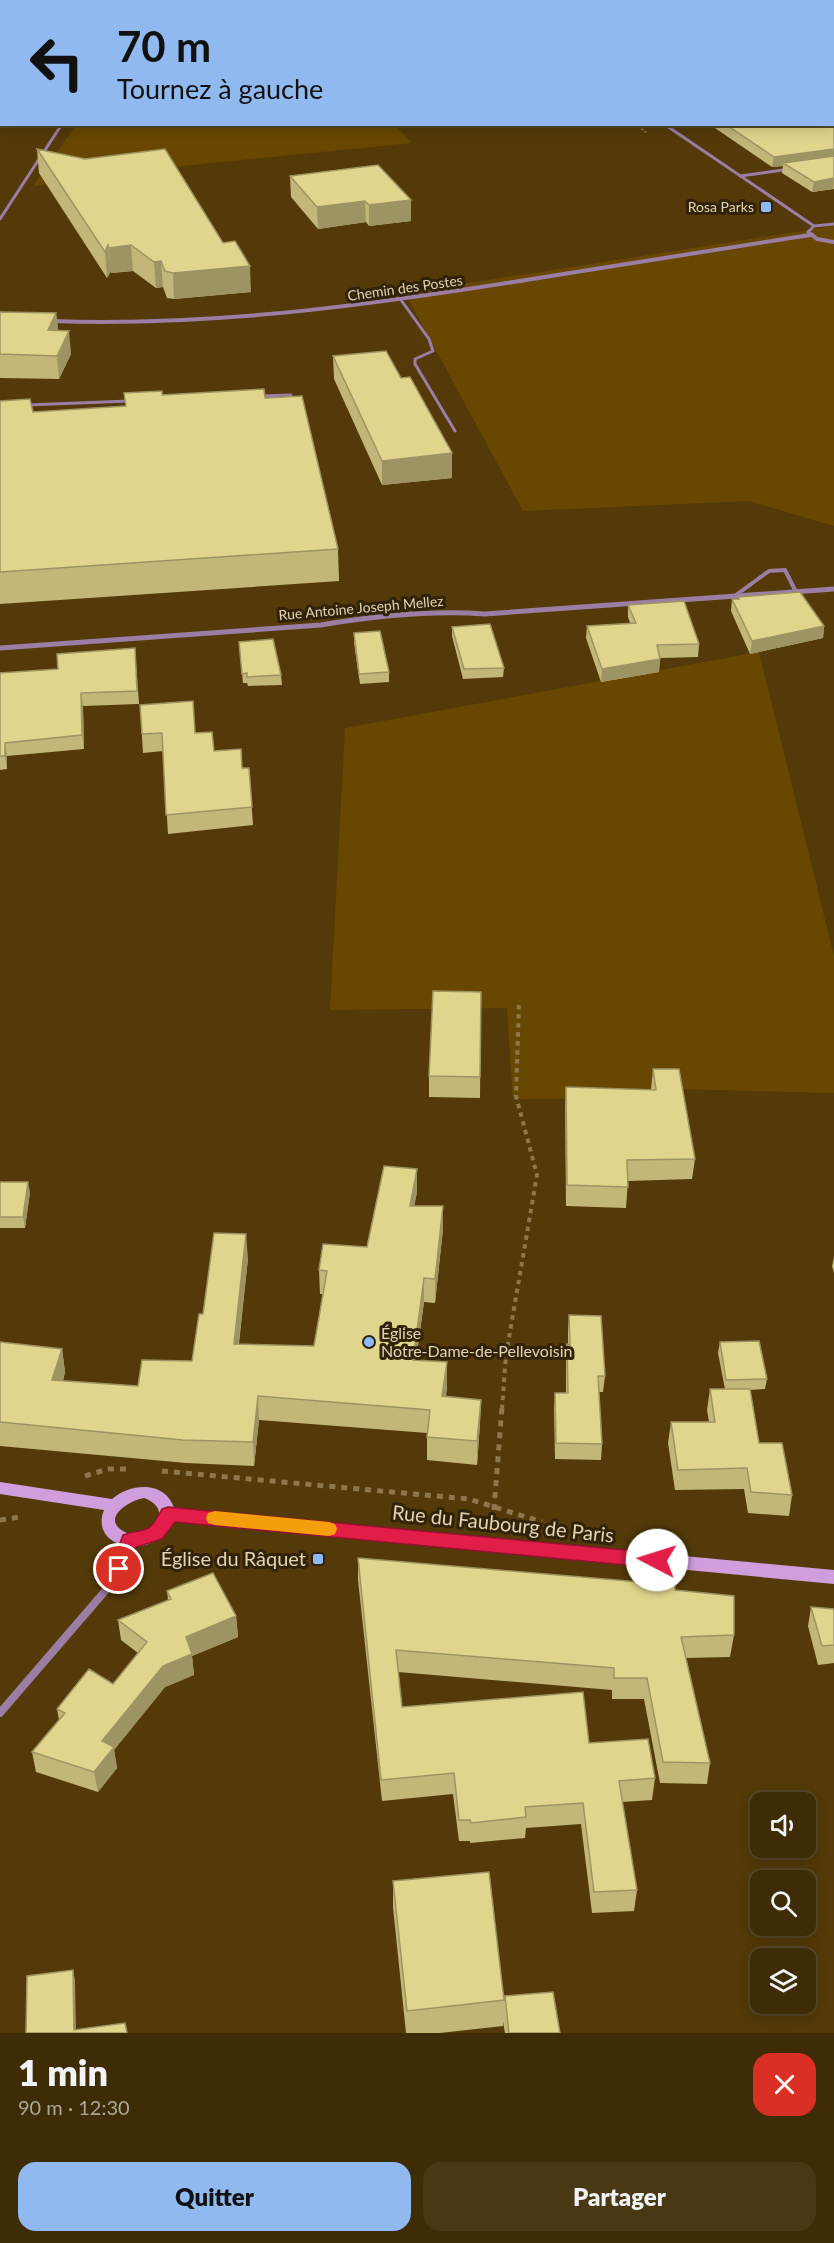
<!DOCTYPE html>
<html lang="fr">
<head>
<meta charset="utf-8">
<style>
	:root { --surface:#3e2c06; --page:#493814; --text:#f1f3f6; --muted:#ada79b; --line:#574828; --accent:#90b9f0 }
	body { margin:0; font-family:Lato,sans-serif; background:var(--page); color:var(--text); height:100vh; display:flex; flex-direction:column; font-size:22px; white-space:nowrap }
	* { box-sizing:border-box; margin:0 }
	p { font-size:20px; color:var(--muted) }
	.icon { flex:none; width:33px; height:33px; fill:none; stroke:currentColor; stroke-width:2; stroke-linecap:round; stroke-linejoin:round }
	.map { position:relative; height:2033px; overflow:hidden }
	.side { display:flex; flex-direction:column; background:var(--surface); flex:1 }
	.side>* { flex:none }
	.banner { position:absolute; left:0px; top:0px; width:834px; height:126px; box-shadow:0 3px 15px #0003,0 0 0 2px var(--line); background:#90b9f0; color:#111; overflow:hidden }
	.controls { position:absolute; left:750px; top:1792px; display:grid; gap:12px }
	.controls a { display:grid; place-items:center; width:66px; height:66px; border-radius:12px; background:var(--surface); box-shadow:0 3px 15px #0003,0 0 0 2px var(--line); font-size:30px }
	.pin { position:absolute; display:grid; place-items:center; width:51px; height:51px; color:#fff; margin:-26px; border:3px solid #fff; border-radius:50%; box-shadow:0 2px 6px #0007 }
	.me { position:absolute; width:66px; margin:-33px; rotate:275deg; stroke-linejoin:round; filter:drop-shadow(0 0 4px #0008) }
	.turn { display:flex; align-items:center; gap:21px; height:126px; padding:0 18px; font-size:27px }
	.turn .icon { width:78px; height:78px; stroke-width:2.5 }
	.turn b { display:block; font-size:42px; line-height:51px }
	.round { display:grid; place-items:center; flex:none; width:63px; height:63px; border-radius:18px; background:var(--page) }
	.summary { display:flex; align-items:center; justify-content:space-between; height:102px; padding:0 18px }
	h1 { font-size:36px; font-weight:800; line-height:45px }
	.action { display:flex; gap:12px; margin-top:auto; padding:12px 18px }
	.action a { flex:1; height:69px; border-radius:18px; background:var(--accent); color:#111; font-size:24px; font-weight:800; line-height:69px; text-align:center }
	.action a+a { background:var(--page); color:var(--text) }
	.map>svg:first-child { display:block }
	.green { fill:#684800 }
	.lines { fill:none; stroke-linecap:round; stroke-linejoin:round }
	.path-far2 { stroke:#8d774d; stroke-width:2; stroke-dasharray:2 2; stroke-linecap:butt }
	.path-far1 { stroke:#8d774d; stroke-width:4; stroke-dasharray:4.5 4.5; stroke-linecap:butt }
	.path { stroke:#8d774d; stroke-width:5; stroke-dasharray:6 6; stroke-linecap:butt }
	.lane-far1 { stroke:#9c7da4; stroke-width:3 }
	.lane { stroke:#9c7da4; stroke-width:4 }
	.street-far3 { stroke:#9c7da4; stroke-width:3 }
	.street-far2 { stroke:#9c7da4; stroke-width:4 }
	.street-far1 { stroke:#9c7da4; stroke-width:5 }
	.street { stroke:#9c7da4; stroke-width:8 }
	.secondary { fill:#d09edd; fill-rule:evenodd }
	.rail { stroke:#a08b64; stroke-width:2; stroke-dasharray:4.5 2; stroke-linecap:butt }
	.wall { fill:#c2b679 }
	.shaded-wall { fill:#9e9463 }
	.building { fill:#e1d48d; stroke:#9e9463; stroke-width:1.5 }
	.route { fill:#e11d48; stroke:#92132f; stroke-width:1.5 }
	.slow { fill:#f59e0b }
	.poi-dot { fill:#8eb9fd; stroke:#31230a; stroke-width:2 }
	.labels { text-anchor:middle; stroke-width:6; stroke-linejoin:round; paint-order:stroke }
	.far-poi-label { font-size:14px; fill:#e4d2b4; stroke:#31230a; text-anchor:end }
	.far-street-label { font-size:14px; fill:#e4d2b4; stroke:#31230a }
	.poi-label { font-size:16px; fill:#e4d2b4; stroke:#31230a; text-anchor:start }
	.near-street-label { font-size:20px; fill:#e4d2b4; stroke:#31230a }
	.near-poi-label { font-size:20px; fill:#e4d2b4; stroke:#31230a; text-anchor:end }
</style>
</head>
<body>
<div class="map">
<svg width="834" height="2033" viewBox="0 0 834 2033">
	<rect width="100%" height="100%" fill="#533a08"/>
	<path class="green" d="M 297,0 L 753,0 L 756,1 L 294,1 Z
		M 76,125 L 394,125 L 412,143 L 191,165 L 33,186 Z
		M 834,226 L 834,526 L 749,501 L 523,511 L 405,293 Z
		M 759,652 L 834,956 L 834,1093 L 677,1089 L 652,1098 L 513,1099 L 507,1008 L 330,1010 L 345,728 Z"/>
	<g class="lines">
		<path class="path-far2" d="M 635,124 L 647,133"/>
		<path class="path-far1" d="M 502,1409 L 506,1355 L 537,1175 L 516,1096 L 519,1002"/>
		<path class="path" d="M 162,1471 L 469,1499 L 542,1522
			M 85,1476 L 108,1469 L 130,1469
			M 0,1520 L 20,1517
			M 493,1522 L 502,1407"/>
		<path class="lane-far1" d="M 401,300 L 429,339 L 433,351 L 415,359 L 415,364 L 455,431
			M 260,396 L 291,395
			M 27,405 L 129,401"/>
		<path class="lane" d="M 736,595 L 769,571 L 785,570 L 796,592"/>
		<path class="street-far3" d="M 280,2 L 283,0
			M 664,124 L 814,226
			M 740,176 L 790,169
			M 0,219 L 62,124
			M 804,236 L 810,235
			M 813,236 L 808,232 L 814,226 L 834,224"/>
		<path class="street-far2" d="M 811,234 L 817,239 L 834,242
			M 51,321 C 220,327 385,303 551,276 C 637,262 723,249 810,235"/>
		<path class="street-far1" d="M 0,648 L 321,625 C 375,616 430,610 485,614 L 834,589"/>
		<path class="street" d="M 0,1713 L 112,1583 L 129,1540"/>
		<path class="secondary" d="M 0,1482 L 112,1499 C 130,1483 165,1480 174,1508 L 834,1570 L 834,1584 L 173,1521 C 156,1562 88,1550 104,1510 L 0,1494 ZM 144,1498 C 179,1511 146,1545 123,1531 C 101,1518 130,1500 144,1498 Z"/>
		<path class="rail" d="M 184,2 L 187,0"/>
	</g>
	<path class="wall" d="M 834,66 L 834,189 L 812,192 L 782,173 L 783,166 L 772,167 L 709,124 L 832,124 Z
		M 37,149 L 251,292 L 174,299 L 167,298 L 163,287 L 156,288 L 133,271 L 111,273 L 111,271 L 107,278 L 39,173 Z
		M 290,176 L 411,200 L 411,221 L 369,226 L 366,222 L 318,229 L 291,197 Z
		M 0,312 L 56,313 L 58,331 L 71,354 L 59,379 L 0,378 Z
		M 333,356 L 401,378 L 452,453 L 452,478 L 382,485 L 334,379 Z
		M 162,395 L 265,398 L 338,549 L 339,581 L 0,604 L 0,401 L 33,412 L 126,406 Z
		M 738,597 L 824,626 L 823,638 L 750,654 L 731,611 L 732,599 L 738,599 Z
		M 628,605 L 699,644 L 698,657 L 660,658 L 659,672 L 601,682 L 586,638 L 587,626 L 630,623 L 628,617 Z
		M 452,627 L 504,668 L 503,677 L 463,679 L 452,636 Z
		M 354,633 L 389,672 L 389,682 L 360,684 L 354,643 Z
		M 239,642 L 281,675 L 282,685 L 248,686 L 247,683 L 243,683 Z
		M 135,648 L 139,704 L 83,706 L 84,749 L 7,756 L 7,769 L 0,770 L 0,673 L 58,669 Z
		M 140,705 L 196,733 L 214,751 L 242,768 L 249,768 L 253,825 L 168,834 L 163,751 L 143,753 Z
		M 481,992 L 480,1098 L 429,1097 L 429,1076 Z
		M 653,1069 L 695,1159 L 692,1179 L 628,1181 L 626,1208 L 566,1206 L 565,1107 L 566,1087 L 651,1090 Z
		M 0,1182 L 30,1192 L 25,1228 L 0,1228 Z
		M 417,1192 L 414,1206 L 443,1229 L 435,1303 L 424,1302 L 416,1360 L 447,1386 L 446,1397 L 481,1400 L 480,1423 L 477,1465 L 427,1460 L 427,1433 L 259,1420 L 254,1466 L 186,1463 L 0,1446 L 0,1342 L 62,1349 L 65,1372 L 63,1381 L 138,1386 L 192,1361 L 203,1314 L 248,1258 L 239,1344 L 314,1346 L 323,1294 L 320,1294 L 319,1270 L 367,1247 Z
		M 834,1257 L 834,1273 L 832,1266 Z
		M 569,1315 L 605,1376 L 603,1392 L 599,1392 L 602,1444 L 601,1460 L 555,1459 L 554,1409 L 555,1393 L 566,1393 L 566,1360 L 567,1344 L 568,1345 L 568,1331 Z
		M 720,1342 L 767,1379 L 765,1389 L 750,1390 L 759,1443 L 792,1495 L 789,1516 L 748,1513 L 744,1489 L 675,1490 L 668,1443 L 671,1422 L 709,1422 L 707,1410 L 710,1389 L 725,1389 L 718,1353 Z
		M 358,1558 L 675,1590 L 734,1635 L 730,1657 L 686,1658 L 710,1763 L 707,1784 L 660,1783 L 644,1699 L 612,1699 L 612,1690 L 398,1672 L 402,1707 L 589,1743 L 655,1778 L 652,1800 L 622,1802 L 637,1890 L 634,1911 L 592,1913 L 581,1824 L 526,1828 L 525,1838 L 470,1843 L 470,1841 L 459,1841 L 453,1794 L 382,1801 L 358,1580 Z
		M 167,1591 L 236,1616 L 238,1637 L 192,1656 L 194,1675 L 165,1687 L 114,1750 L 117,1768 L 98,1792 L 36,1772 L 32,1752 L 59,1720 L 57,1709 L 113,1684 L 138,1653 L 121,1640 L 118,1620 L 168,1600 Z
		M 811,1607 L 834,1609 L 834,1663 L 818,1665 L 808,1626 Z
		M 393,1881 L 504,2000 L 560,2033 L 505,2033 L 503,2022 L 503,2026 L 440,2033 L 406,2033 L 393,1907 Z"/>
	<path class="shaded-wall" d="M 834,149 L 834,159 L 783,163 L 783,166 L 772,167 L 774,157 Z
		M 834,178 L 833,189 L 812,192 L 814,182 Z
		M 411,200 L 411,221 L 369,226 L 369,205 Z
		M 365,201 L 366,222 L 318,229 L 317,207 Z
		M 108,245 L 111,271 L 107,278 L 105,252 Z
		M 131,245 L 133,271 L 111,273 L 109,248 Z
		M 161,261 L 163,287 L 156,288 L 154,262 Z
		M 250,266 L 251,292 L 174,299 L 173,273 Z
		M 56,313 L 59,336 L 48,330 Z
		M 69,331 L 71,354 L 59,379 L 57,356 Z
		M 452,453 L 452,478 L 382,485 L 382,461 Z
		M 824,626 L 823,638 L 750,654 L 752,641 Z
		M 660,659 L 659,672 L 601,682 L 602,669 Z
		M 81,693 L 83,706 L 84,749 L 82,735 Z
		M 5,743 L 7,756 L 7,769 L 5,756 Z
		M 417,1169 L 417,1192 L 410,1230 L 410,1206 Z
		M 28,1182 L 30,1192 L 25,1228 L 23,1217 Z
		M 443,1206 L 443,1229 L 435,1303 L 435,1279 Z
		M 246,1234 L 248,1258 L 236,1368 L 234,1344 Z
		M 424,1278 L 424,1302 L 413,1383 L 413,1360 Z
		M 62,1349 L 65,1372 L 56,1404 L 52,1380 Z
		M 447,1362 L 447,1386 L 442,1420 L 442,1396 Z
		M 258,1396 L 259,1420 L 254,1466 L 253,1442 Z
		M 481,1400 L 480,1423 L 477,1465 L 477,1441 Z
		M 236,1616 L 238,1637 L 192,1656 L 194,1675 L 165,1687 L 114,1750 L 117,1768 L 98,1792 L 94,1772 L 102,1741 L 186,1637 Z
		M 73,1970 L 75,1980 L 76,2033 L 74,2030 Z"/>
	<path class="building" d="M 832,66 L 834,66 L 834,149 L 774,157 L 725,124 L 832,124 Z
		M 37,149 L 85,159 L 165,149 L 223,243 L 235,241 L 250,266 L 173,273 L 165,271 L 161,261 L 154,262 L 131,245 L 109,248 L 108,245 L 105,252 Z
		M 834,156 L 834,178 L 814,182 L 783,163 Z
		M 378,165 L 411,200 L 369,205 L 365,201 L 317,207 L 290,176 Z
		M 0,312 L 56,313 L 48,330 L 69,331 L 57,356 L 0,354 Z
		M 386,351 L 401,378 L 410,377 L 452,453 L 382,461 L 333,356 Z
		M 264,389 L 265,398 L 302,396 L 338,549 L 0,572 L 0,401 L 30,399 L 33,412 L 126,406 L 124,393 L 162,391 L 162,395 Z
		M 800,592 L 824,626 L 752,641 L 732,599 L 739,599 L 738,597 Z
		M 684,601 L 699,644 L 657,645 L 660,659 L 602,669 L 587,626 L 636,623 L 628,605 Z
		M 490,624 L 504,668 L 464,669 L 452,627 Z
		M 380,631 L 389,672 L 359,674 L 354,633 Z
		M 273,639 L 281,675 L 247,677 L 247,673 L 242,674 L 239,642 Z
		M 135,648 L 137,691 L 81,693 L 82,735 L 5,743 L 5,756 L 0,756 L 0,673 L 58,669 L 57,654 Z
		M 193,701 L 195,733 L 212,732 L 214,751 L 241,749 L 242,768 L 249,768 L 252,807 L 166,815 L 162,733 L 142,734 L 140,705 Z
		M 433,991 L 481,992 L 480,1077 L 429,1076 Z
		M 653,1069 L 679,1069 L 695,1159 L 627,1160 L 628,1187 L 567,1185 L 566,1087 L 656,1090 Z
		M 384,1166 L 417,1169 L 410,1206 L 443,1206 L 435,1279 L 424,1278 L 413,1360 L 447,1362 L 442,1396 L 481,1400 L 477,1441 L 427,1437 L 430,1410 L 258,1396 L 253,1442 L 183,1440 L 0,1422 L 0,1342 L 62,1349 L 52,1380 L 138,1386 L 142,1360 L 192,1361 L 199,1314 L 203,1314 L 214,1233 L 246,1234 L 234,1344 L 314,1346 L 327,1271 L 319,1270 L 323,1244 L 367,1247 Z
		M 0,1182 L 28,1182 L 23,1217 L 0,1217 Z
		M 569,1315 L 601,1316 L 605,1376 L 598,1376 L 602,1444 L 556,1443 L 555,1393 L 568,1393 L 567,1344 L 570,1345 Z
		M 759,1341 L 767,1379 L 726,1380 L 720,1342 Z
		M 710,1389 L 750,1389 L 759,1443 L 782,1443 L 792,1495 L 751,1492 L 747,1468 L 678,1470 L 671,1422 L 715,1422 Z
		M 358,1558 L 675,1585 L 675,1590 L 734,1596 L 734,1635 L 681,1637 L 710,1763 L 663,1762 L 647,1678 L 614,1678 L 614,1668 L 396,1650 L 402,1707 L 583,1692 L 589,1743 L 648,1739 L 655,1778 L 619,1781 L 637,1890 L 594,1892 L 583,1803 L 525,1807 L 526,1817 L 471,1823 L 470,1820 L 459,1820 L 454,1773 L 381,1780 Z
		M 213,1573 L 236,1616 L 186,1637 L 192,1654 L 163,1666 L 102,1741 L 114,1747 L 94,1772 L 32,1752 L 65,1713 L 57,1709 L 89,1669 L 113,1684 L 147,1642 L 118,1620 L 171,1599 L 167,1591 Z
		M 811,1607 L 834,1609 L 834,1645 L 822,1646 Z
		M 489,1872 L 504,2000 L 407,2011 L 393,1881 Z
		M 73,1970 L 74,2030 L 125,2023 L 127,2033 L 26,2033 L 27,1976 Z
		M 553,1992 L 560,2033 L 509,2033 L 505,1996 Z"/>
	<path class="route" d="M 168,1507 L 657,1553 L 663,1555 L 666,1560 L 663,1565 L 657,1568 L 175,1522 L 162,1539 L 136,1547 L 126,1574 L 119,1576 L 113,1574 L 110,1569 L 123,1535 C 149,1526 147,1537 162,1509 Z"/>
	<path class="slow" d="M 215,1511 L 329,1522 L 335,1524 L 337,1529 L 335,1534 L 329,1536 L 215,1525 L 208,1523 L 206,1518 L 208,1513 Z"/>
	<g class="poi-dot">
		<rect x="760" y="201" width="12" height="12" rx="3"/>
		<circle cx="369" cy="1342" r="6"/>
		<rect x="312" y="1553" width="12" height="12" rx="3"/>
	</g>
	<g class="labels">
		<g class="far-poi-label">
			<text x="754" y="212">Rosa Parks</text>
		</g>
		<g class="far-street-label">
			<text transform="translate(405 288) rotate(-8)" y="5">Chemin des Postes</text>
			<text transform="translate(361 608) rotate(-5)" y="5">Rue Antoine Joseph Mellez</text>
		</g>
		<g class="poi-label">
			<text x="381" y="1339">Église<tspan x="381" dy="18">Notre-Dame-de-Pellevoisin</tspan></text>
		</g>
		<g class="near-street-label">
			<text transform="translate(503 1524) rotate(6)" y="7">Rue du Faubourg de Paris</text>
		</g>
		<g class="near-poi-label">
			<text x="306" y="1566">Église du Râquet</text>
		</g>
	</g>
</svg>
<div class="controls">
<a><svg class="icon" aria-label="sound" viewBox="0 0 24 24"><path d="M4 9h4l5-4v14l-5-4H4zM17 9q2 3 0 6"/></svg></a>
<a><svg class="icon" aria-label="search" viewBox="0 0 24 24"><circle cx="10" cy="10" r="6"/><path d="M15 15l6 6"/></svg></a>
<a><svg class="icon" aria-label="layers" viewBox="0 0 24 24"><path d="M12 4l9 5-9 5-9-5zM3 14l9 5 9-5"/></svg></a>
</div>
<div class="pin" style="left:119px;top:1569px;background:#d93025"><svg class="icon" aria-label="arrive" viewBox="0 0 24 24"><path d="M6 21V4h12l-3 4 3 4H6"/></svg></div>
<svg class="me" style="left:657px;top:1560px" viewBox="-20 -20 40 40"><circle r="19" fill="#fff"/><path d="M0-13L10 11 0 6-10 11z" fill="#e11d48"/></svg>
<div class="banner">
<div class="turn"><svg class="icon" aria-label="left" viewBox="0 0 24 24"><path d="M17 20v-9H6M10 6l-5 5 5 5"/></svg><div><b>70 m</b>Tournez à gauche</div></div>
</div>
</div>
<section class="side">
<div class="summary"><div><h1>1 min</h1><p>90 m · 12:30</p></div><a class="round" style="background:#d93025;color:#fff"><svg class="icon" aria-label="close" viewBox="0 0 24 24"><path d="M6 6l12 12M18 6L6 18"/></svg></a></div>
<div class="action"><a>Quitter</a><a>Partager</a></div>
</section>
</body>
</html>
